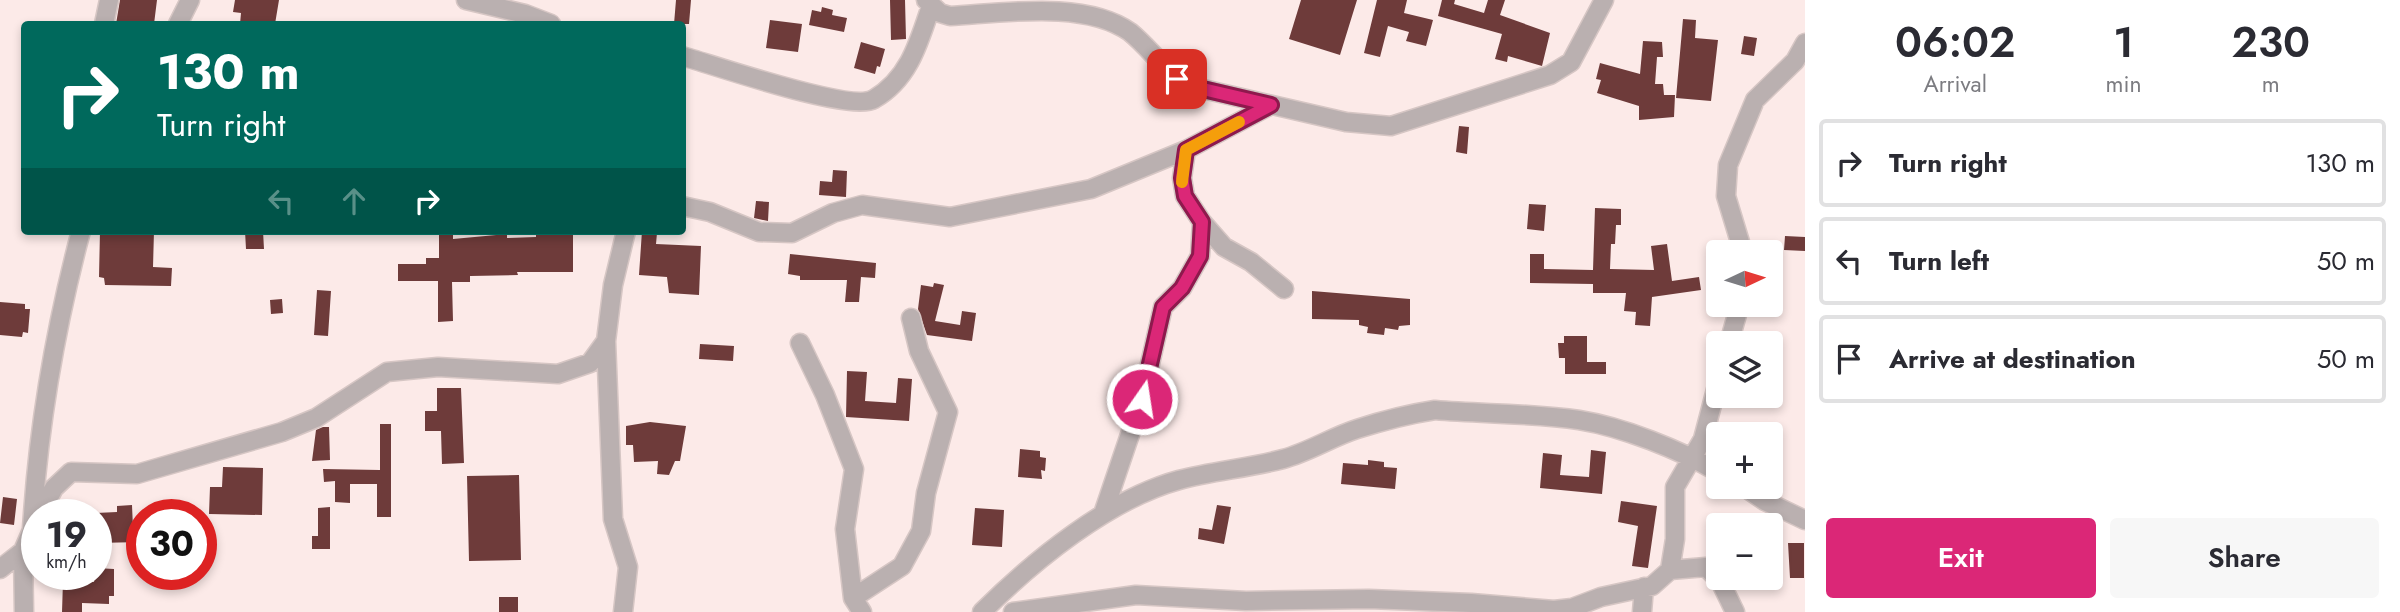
<!DOCTYPE html>
<html lang="en">
<head>
<meta charset="utf-8">
<style>
	:root { --surface:#fff; --page:#f7f7f7; --text:#2b2b33; --muted:#7c7c81; --line:#e1e1e2; --accent:#db2777 }
	body { margin:0; font-family:Jost,sans-serif; background:var(--page); color:var(--text); height:100vh; display:flex; flex-direction:column; font-size:26px; white-space:nowrap }
	* { box-sizing:border-box; margin:0 }
	p { font-size:23px; color:var(--muted) }
	.icon { flex:none; width:38px; height:38px; fill:none; stroke:currentColor; stroke-width:2; stroke-linecap:round; stroke-linejoin:round }
	.map { position:relative; flex:1; overflow:hidden }
	.panel { display:flex; flex-direction:column; background:var(--surface); width:595px }
	.panel>* { flex:none }
	.top-card { position:absolute; left:21px; top:21px; width:665px; height:214px; border-radius:7px; box-shadow:0 4px 10px #0003; background:#00695c; color:#fff; overflow:hidden }
	.needle { width:46px; rotate:86deg }
	.tools { position:absolute; left:1706px; top:240px; display:grid; gap:14px }
	.tools a { display:grid; place-items:center; width:77px; height:77px; border-radius:7px; background:var(--surface); box-shadow:0 4px 10px #0003; font-size:35px }
	.speed { position:absolute; left:21px; top:499px; display:flex; gap:14px; font-size:35px; font-weight:700; text-align:center }
	.speed>* { display:grid; place-content:center; width:91px; height:91px; border-radius:50%; background:var(--surface); box-shadow:0 4px 10px #0003; line-height:1 }
	.speed small { font-size:18px; font-weight:400 }
	.speed .limit { border:10px solid #d22; background:#fff; color:#111 }
	.pin { position:absolute; display:grid; place-items:center; width:60px; height:60px; color:#fff; margin:-30px; border-radius:14px; box-shadow:0 4px 10px #0006 }
	.me { position:absolute; width:77px; margin:-38px; rotate:13deg; stroke-linejoin:round; filter:drop-shadow(0 0 5px #0008) }
	.turn { display:flex; align-items:center; gap:24px; height:147px; padding:0 21px; font-size:32px }
	.turn .icon { width:91px; height:91px; stroke-width:2.5 }
	.turn b { display:block; font-size:49px; line-height:60px }
	.lanes { display:flex; align-items:center; height:66px; padding:0 21px; background:#0003; justify-content:center; gap:35px; direction:ltr }
	.lanes .off { opacity:.35 }
	.eta { display:flex; justify-content:space-evenly; align-items:center; height:119px; text-align:center }
	.eta b { font-size:42px; font-weight:600; line-height:49px }
	.action { display:flex; gap:14px; margin-top:auto; padding:14px 21px }
	.action a { flex:1; height:80px; border-radius:7px; background:var(--accent); color:#fff; font-size:28px; font-weight:600; line-height:80px; text-align:center }
	.action a+a { background:var(--page); color:var(--text) }
	ul { padding:0; list-style:none }
	li { display:flex; align-items:center; gap:21px; height:88px; margin:0 14px 10px; padding:0 7px; border:4px solid var(--line); border-radius:7px }
	li div { flex:1 }
	li b { display:block; font-size:26px }
	li em { font-style:normal }
	main { display:flex; flex:1; min-height:0 }
	.map>svg:first-child { display:block }
	.building { fill:#6e3b3a }
	.lines { fill:none; stroke-linecap:round; stroke-linejoin:round }
	.street-casing { stroke:#d6c6c4; stroke-width:21 }
	.street { stroke:#bab0b0; stroke-width:18 }
	.route-casing { stroke:#8e194d; stroke-width:18 }
	.route { stroke:#db2777; stroke-width:12 }
	.slow { stroke:#f59e0b; stroke-width:12 }
</style>
</head>
<body>
<main>
<div class="map">
<svg width="1805" height="612" viewBox="0 0 1805 612">
	<rect width="100%" height="100%" fill="#fceae8"/>
	<path class="building" d="M 120,0 L 157,0 L 154,24 L 116,24 Z
		M 235,0 L 279,0 L 275,24 L 240,24 L 241,13 L 233,12 Z
		M 676,0 L 691,0 L 689,24 L 674,24 Z
		M 890,0 L 905,0 L 906,39 L 891,40 Z
		M 1301,0 L 1357,0 L 1340,55 L 1289,39 Z
		M 1377,0 L 1407,0 L 1404,13 L 1433,20 L 1426,46 L 1406,41 L 1409,32 L 1388,26 L 1380,57 L 1364,53 Z
		M 1442,0 L 1455,0 L 1454,4 L 1484,13 L 1488,0 L 1505,0 L 1500,15 L 1550,33 L 1542,66 L 1508,56 L 1507,62 L 1495,59 L 1502,34 L 1438,16 Z
		M 822,7 L 833,10 L 832,15 L 847,18 L 844,32 L 809,25 L 812,10 L 821,12 Z
		M 1683,19 L 1696,20 L 1695,38 L 1718,40 L 1711,101 L 1676,98 Z
		M 770,20 L 802,24 L 798,52 L 766,48 Z
		M 1744,36 L 1757,38 L 1754,56 L 1741,54 Z
		M 1643,41 L 1662,42 L 1663,57 L 1657,57 L 1655,84 L 1663,84 L 1664,95 L 1675,95 L 1674,117 L 1639,120 L 1639,106 L 1597,93 L 1601,80 L 1596,79 L 1600,63 L 1640,74 Z
		M 861,42 L 885,49 L 880,67 L 877,66 L 875,74 L 854,68 Z
		M 1459,126 L 1469,127 L 1467,154 L 1456,152 Z
		M 833,170 L 847,171 L 846,197 L 819,195 L 820,181 L 832,182 Z
		M 756,201 L 769,202 L 768,221 L 754,218 Z
		M 1529,204 L 1546,205 L 1544,231 L 1527,229 Z
		M 1595,208 L 1621,209 L 1621,225 L 1616,225 L 1615,244 L 1611,244 L 1610,269 L 1654,270 L 1651,246 L 1667,244 L 1672,281 L 1699,277 L 1701,290 L 1652,297 L 1650,326 L 1635,325 L 1636,312 L 1624,311 L 1626,293 L 1593,293 L 1593,284 L 1530,283 L 1530,254 L 1544,254 L 1544,269 L 1593,270 Z
		M 100,231 L 154,231 L 153,267 L 172,268 L 171,286 L 105,285 L 104,278 L 99,277 Z
		M 245,231 L 263,231 L 264,249 L 246,249 Z
		M 439,231 L 453,231 L 453,239 L 507,234 L 507,238 L 536,237 L 536,231 L 573,231 L 573,272 L 517,272 L 518,275 L 470,276 L 470,282 L 452,282 L 453,321 L 438,322 L 438,281 L 398,281 L 398,264 L 426,264 L 426,258 L 439,258 Z
		M 642,231 L 657,233 L 656,244 L 701,246 L 699,295 L 669,293 L 667,277 L 639,275 Z
		M 1785,236 L 1805,237 L 1805,251 L 1784,250 Z
		M 790,254 L 876,263 L 875,278 L 861,277 L 859,302 L 845,302 L 847,280 L 800,280 L 800,276 L 788,274 Z
		M 934,283 L 944,285 L 935,321 L 960,325 L 962,311 L 976,313 L 972,341 L 927,335 L 918,309 L 921,285 L 933,287 Z
		M 317,290 L 331,291 L 328,336 L 314,335 Z
		M 1312,291 L 1410,299 L 1410,325 L 1399,326 L 1398,330 L 1385,328 L 1384,335 L 1367,333 L 1368,327 L 1359,325 L 1359,320 L 1312,319 Z
		M 282,299 L 283,313 L 271,314 L 270,300 Z
		M 0,302 L 25,304 L 25,309 L 30,309 L 28,333 L 23,332 L 22,337 L 0,335 Z
		M 1564,336 L 1587,336 L 1587,362 L 1606,362 L 1606,374 L 1565,374 L 1565,358 L 1559,358 L 1558,343 L 1564,343 Z
		M 700,344 L 734,346 L 733,361 L 699,359 Z
		M 847,371 L 867,372 L 865,401 L 896,403 L 898,378 L 912,379 L 909,421 L 846,417 Z
		M 437,388 L 461,388 L 464,463 L 442,464 L 441,431 L 425,431 L 425,411 L 437,411 Z
		M 650,422 L 686,426 L 680,461 L 675,461 L 669,475 L 657,474 L 658,461 L 634,462 L 633,445 L 626,445 L 626,426 Z
		M 380,424 L 391,424 L 391,517 L 377,517 L 377,484 L 350,484 L 350,503 L 335,502 L 335,481 L 324,482 L 323,469 L 380,470 Z
		M 323,427 L 329,427 L 330,460 L 312,461 L 316,430 Z
		M 1020,449 L 1040,451 L 1040,457 L 1046,458 L 1045,471 L 1041,470 L 1042,479 L 1018,477 Z
		M 1591,450 L 1606,452 L 1602,494 L 1540,488 L 1543,453 L 1562,455 L 1560,475 L 1589,477 Z
		M 1368,460 L 1384,462 L 1384,467 L 1397,468 L 1395,489 L 1341,484 L 1343,463 L 1368,465 Z
		M 223,467 L 263,468 L 262,515 L 209,514 L 210,487 L 222,487 Z
		M 519,475 L 521,560 L 469,561 L 467,476 Z
		M 3,497 L 17,499 L 14,525 L 0,523 Z
		M 1621,501 L 1657,506 L 1648,568 L 1632,566 L 1638,526 L 1618,522 Z
		M 132,505 L 133,528 L 142,529 L 142,542 L 96,543 L 96,513 L 117,512 L 117,506 Z
		M 1217,505 L 1231,507 L 1224,544 L 1198,539 L 1199,528 L 1212,530 Z
		M 330,507 L 330,549 L 312,549 L 312,536 L 318,536 L 318,508 Z
		M 975,508 L 1004,510 L 1002,547 L 972,545 Z
		M 1788,543 L 1804,543 L 1804,578 L 1790,578 Z
		M 96,568 L 114,569 L 114,596 L 109,596 L 109,604 L 82,603 L 82,612 L 62,612 L 63,581 L 94,582 Z
		M 499,597 L 518,597 L 518,612 L 499,612 Z"/>
	<g class="lines">
		<g class="street-casing">
			<path id="street" d="M 466,0 L 525,14 L 551,24
				M 926,0 L 940,13 L 950,16 C 1004,13 1085,0 1130,32 C 1151,49 1166,73 1190,86 L 1346,122 L 1391,126 L 1550,75 L 1571,62 L 1604,0
				M 104,24 L 109,0
				M 178,24 L 190,0
				M 682,56 C 714,65 851,113 874,99 C 909,79 919,42 931,6
				M 682,206 L 710,212 L 759,232 L 792,233 L 833,213 L 862,205 L 950,217 L 1091,189 L 1186,150 L 1271,105
				M 1202,222 L 1224,247 L 1251,262 L 1284,289
				M 1743,252 L 1726,196 L 1728,165 L 1755,100 L 1795,61 L 1805,43
				M 606,341 L 613,519 L 628,567 L 623,612
				M 800,343 L 825,395 L 854,469 L 845,529 L 853,598 L 862,612
				M 1729,343 L 1740,304
				M 1743,486 L 1765,501 L 1805,520
				M 40,514 L 54,488 L 71,472 L 137,474 L 282,432 L 316,418 L 387,372 L 438,367 L 558,374 L 590,363 L 606,341 L 613,285 L 626,231
				M 1103,514 L 1142,399 L 1163,307 L 1182,288 L 1200,256 L 1202,222 L 1185,196 L 1182,178 L 1186,150
				M 32,529 C 38,428 55,329 81,231
				M 23,551 L 24,612
				M 0,569 L 23,551 L 36,521
				M 1670,570 L 1706,567 L 1720,581 L 1735,612
				M 853,598 L 902,566 L 921,531 L 926,493 L 948,412 L 919,351 L 911,318
				M 982,612 C 1033,561 1109,499 1179,480 C 1213,471 1249,468 1283,459 C 1309,452 1332,437 1357,429 C 1382,421 1409,414 1435,410 C 1482,414 1532,413 1579,420 C 1623,427 1680,450 1718,472
				M 1013,612 L 1136,595 L 1246,601 L 1369,599 L 1471,603 L 1554,610 L 1572,608 L 1601,597 L 1652,586 L 1670,570 L 1675,539 L 1675,487 L 1703,439 L 1718,382
				M 1642,612 L 1644,587"/>
		</g>
		<use href="#street" class="street"/>
	</g>
	<g class="lines">
		<g class="route-casing">
			<path id="route" d="M 1142,399 L 1163,307 L 1182,288 L 1200,256 L 1202,222 L 1185,196 L 1182,178 L 1186,150 L 1271,105 L 1190,86 L 1177,79"/>
		</g>
		<use href="#route" class="route"/>
		<path class="slow" d="M 1182,182 L 1186,150 L 1239,122"/>
	</g>
</svg>
<div class="tools">
<a><svg class="needle" viewBox="-14 -14 28 28"><path d="M0-13l5 13h-10z" fill="#e53935"/><path d="M0 13l5-13h-10z" fill="#7c7c81"/></svg></a>
<a><svg class="icon" aria-label="layers" viewBox="0 0 24 24"><path d="M12 4l9 5-9 5-9-5zM3 14l9 5 9-5"/></svg></a>
<a>+</a>
<a>−</a>
</div>
<div class="speed"><div>19<small>km/h</small></div><div class="limit">30</div></div>
<div class="pin" style="left:1177px;top:79px;background:#d93025"><svg class="icon" aria-label="arrive" viewBox="0 0 24 24"><path d="M6 21V4h12l-3 4 3 4H6"/></svg></div>
<svg class="me" style="left:1142px;top:399px" viewBox="-20 -20 40 40"><circle r="17" fill="#db2777" stroke="#fff" stroke-width="3"/><path d="M0-11L8 9 0 5-8 9z" fill="#fff"/></svg>
<div class="top-card">
<div class="turn"><svg class="icon" aria-label="right" viewBox="0 0 24 24"><path d="M7 20v-9h11M14 6l5 5-5 5"/></svg><div><b>130 m</b>Turn right</div></div>
<div class="lanes"><svg class="icon off" aria-label="left" viewBox="0 0 24 24"><path d="M17 20v-9H6M10 6l-5 5 5 5"/></svg><svg class="icon off" aria-label="ahead" viewBox="0 0 24 24"><path d="M12 20V5M6 11l6-6 6 6"/></svg><svg class="icon" aria-label="right" viewBox="0 0 24 24"><path d="M7 20v-9h11M14 6l5 5-5 5"/></svg></div>
</div>
</div>
<section class="panel">
<div class="eta">
<div><b>06:02</b><p>Arrival</p></div>
<div><b>1</b><p>min</p></div>
<div><b>230</b><p>m</p></div>
</div>
<ul>
<li><svg class="icon" aria-label="right" viewBox="0 0 24 24"><path d="M7 20v-9h11M14 6l5 5-5 5"/></svg><div><b>Turn right</b></div><em>130 m</em></li>
<li><svg class="icon" aria-label="left" viewBox="0 0 24 24"><path d="M17 20v-9H6M10 6l-5 5 5 5"/></svg><div><b>Turn left</b></div><em>50 m</em></li>
<li><svg class="icon" aria-label="arrive" viewBox="0 0 24 24"><path d="M6 21V4h12l-3 4 3 4H6"/></svg><div><b>Arrive at destination</b></div><em>50 m</em></li>
</ul>
<div class="action"><a>Exit</a><a>Share</a></div>
</section>
</main>
</body>
</html>
